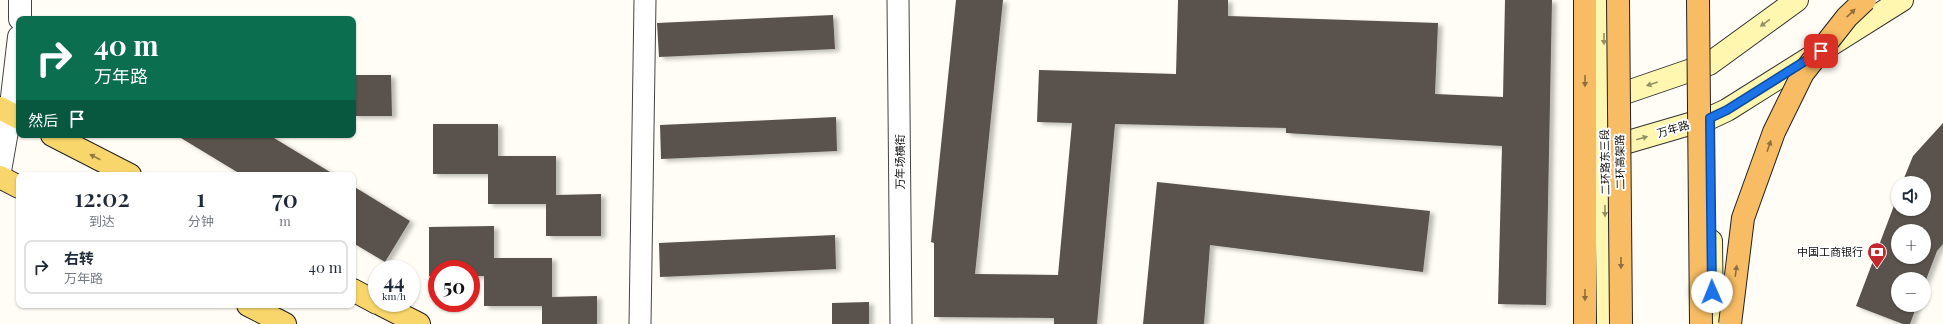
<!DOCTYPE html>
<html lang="zh">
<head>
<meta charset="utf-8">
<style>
	:root { --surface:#fff; --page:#f2f2f3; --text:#1f2937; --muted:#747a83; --line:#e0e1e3 }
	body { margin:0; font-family:"Playfair Display","Noto Sans SC",serif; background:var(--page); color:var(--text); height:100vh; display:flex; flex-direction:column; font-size:15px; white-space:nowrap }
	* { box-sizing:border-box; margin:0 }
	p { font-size:13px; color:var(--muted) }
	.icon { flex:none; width:22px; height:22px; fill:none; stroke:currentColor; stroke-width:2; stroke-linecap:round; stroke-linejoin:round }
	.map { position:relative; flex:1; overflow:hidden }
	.details { position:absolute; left:16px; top:172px; width:340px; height:136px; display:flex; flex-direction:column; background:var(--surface); border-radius:8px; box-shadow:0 1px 3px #0004 }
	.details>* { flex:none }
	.top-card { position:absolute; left:16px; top:16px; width:340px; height:122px; border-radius:8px; box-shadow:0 1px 3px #0004; background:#0b6e4f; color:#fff; overflow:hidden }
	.buttons { position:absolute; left:1891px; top:176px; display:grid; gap:8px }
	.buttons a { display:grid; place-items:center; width:40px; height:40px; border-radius:50%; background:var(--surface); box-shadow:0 1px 3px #0004; font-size:20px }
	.speed { position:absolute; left:368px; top:260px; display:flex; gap:8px; font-size:20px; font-weight:700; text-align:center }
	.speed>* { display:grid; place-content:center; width:52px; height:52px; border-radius:50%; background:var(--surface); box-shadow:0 1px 3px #0004; line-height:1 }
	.speed small { font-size:10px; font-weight:400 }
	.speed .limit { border:6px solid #d22; background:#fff; color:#111 }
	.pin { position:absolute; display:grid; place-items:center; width:34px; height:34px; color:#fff; margin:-17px; border-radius:8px; box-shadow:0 2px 6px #0006 }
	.me { position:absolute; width:44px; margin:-22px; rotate:359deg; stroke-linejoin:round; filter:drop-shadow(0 0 3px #0008) }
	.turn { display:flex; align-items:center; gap:14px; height:84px; padding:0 12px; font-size:18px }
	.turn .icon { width:52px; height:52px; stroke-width:2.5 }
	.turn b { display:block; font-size:28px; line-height:34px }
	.then { display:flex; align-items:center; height:38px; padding:0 12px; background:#0003; gap:8px; font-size:15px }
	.eta { display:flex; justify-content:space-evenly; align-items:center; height:68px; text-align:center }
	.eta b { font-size:24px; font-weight:600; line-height:28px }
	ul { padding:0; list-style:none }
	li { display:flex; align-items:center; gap:12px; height:54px; margin:0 8px 6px; padding:0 4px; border:2px solid var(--line); border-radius:8px }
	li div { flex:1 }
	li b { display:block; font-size:15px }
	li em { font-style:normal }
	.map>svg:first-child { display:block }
	.building { fill:#5a524d; fill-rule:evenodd; filter:url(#shadow) }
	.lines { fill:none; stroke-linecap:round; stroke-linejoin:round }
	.minor-casing { stroke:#444; stroke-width:23 }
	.tertiary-casing { stroke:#444; stroke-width:24 }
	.secondary-casing { stroke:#333; stroke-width:24 }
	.primary-casing { stroke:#222; stroke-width:24 }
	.trunk-casing { stroke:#222; stroke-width:24 }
	.minor { stroke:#fff; stroke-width:21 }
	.tertiary { stroke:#fff; stroke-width:22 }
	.secondary { stroke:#fff6b0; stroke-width:22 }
	.primary { stroke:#f9d66b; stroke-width:22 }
	.trunk { stroke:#f7bc64; stroke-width:22 }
	.trunk-bridge-casing { stroke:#222; stroke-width:24; stroke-linecap:butt }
	.trunk-bridge { stroke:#f7bc64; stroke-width:22 }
	.oneway { fill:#906f3f }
	.oneway2 { fill:#948f68 }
	.oneway3 { fill:#917d42 }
	.route-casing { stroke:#114b97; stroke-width:10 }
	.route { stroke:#1a73e8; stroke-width:7 }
	.labels { text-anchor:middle; stroke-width:4; stroke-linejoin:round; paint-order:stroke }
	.street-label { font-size:11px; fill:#111; stroke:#fff }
	.poi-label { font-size:11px; fill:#111; stroke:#fff; text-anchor:end }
</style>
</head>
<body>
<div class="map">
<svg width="1943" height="324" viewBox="0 0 1943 324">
	<defs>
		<filter id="shadow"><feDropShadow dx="4.5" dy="2.5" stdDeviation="2" flood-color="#0004"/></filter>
	</defs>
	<rect width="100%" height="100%" fill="#fffdf5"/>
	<path class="building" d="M 956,0 L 1003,0 L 975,274 L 1058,275 L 1072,123 L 1037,122 L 1039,70 L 1176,74 L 1178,0 L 1228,0 L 1228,16 L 1438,23 L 1435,94 L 1503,97 L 1505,0 L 1552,0 L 1546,305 L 1498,304 L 1502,146 L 1286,133 L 1286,128 L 1115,124 L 1097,324 L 1054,324 L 1054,318 L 934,317 L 934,243 L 931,242 Z
		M 833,15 L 835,49 L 659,57 L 657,23 Z
		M 353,75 L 391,75 L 392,116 L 353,116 Z
		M 836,117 L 837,151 L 661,159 L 660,125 Z
		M 1943,123 L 1943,244 L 1937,251 L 1924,285 L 1924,279 L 1898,279 L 1898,305 L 1917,305 L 1910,324 L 1903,324 L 1856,306 L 1898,195 L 1898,209 L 1924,209 L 1924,183 L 1902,183 L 1913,156 ZM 1898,231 L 1924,231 L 1924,257 L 1898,257 Z
		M 433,124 L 498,124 L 498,156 L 556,156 L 556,195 L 601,194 L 601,236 L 546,236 L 546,204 L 488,204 L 488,174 L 433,174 Z
		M 176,135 L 269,135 L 335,175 L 242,175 Z
		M 1157,182 L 1430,211 L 1423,272 L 1210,245 L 1204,324 L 1143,324 Z
		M 353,186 L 410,221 L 385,262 L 353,243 Z
		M 494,226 L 494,258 L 552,258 L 552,297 L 597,296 L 597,324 L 542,324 L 542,306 L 484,306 L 484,276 L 471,276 L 471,269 L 437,269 L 437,276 L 429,276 L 429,227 Z
		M 835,235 L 836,269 L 660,277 L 659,243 Z
		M 869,302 L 869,324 L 832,324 L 832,303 Z"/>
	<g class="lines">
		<g class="minor-casing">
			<path id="minor" d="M 898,0 L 901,324
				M 640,324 L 645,0"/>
		</g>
		<g class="tertiary-casing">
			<path id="tertiary" d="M 20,0 L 20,19
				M 0,171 L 10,114 L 19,37"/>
		</g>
		<g class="secondary-casing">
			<path id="secondary" d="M 1604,0 L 1608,324
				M 1604,100 L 1709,64 L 1797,0
				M 1604,149 L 1710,118 L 1727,110 L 1902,0
				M 1711,241 L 1712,324"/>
		</g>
		<g class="primary-casing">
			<path id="primary" d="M 0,108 L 19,118
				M 52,135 L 130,175
				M 0,177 L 19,187
				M 353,290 L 377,303
				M 378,303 L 419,324
				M 248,305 L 285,324"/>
		</g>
		<g class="trunk-casing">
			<path id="trunk" d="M 1585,0 L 1585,324"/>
		</g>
		<use href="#minor" class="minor"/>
		<use href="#tertiary" class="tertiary"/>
		<use href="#secondary" class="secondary"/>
		<use href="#primary" class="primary"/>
		<use href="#trunk" class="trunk"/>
		<g class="trunk-bridge-casing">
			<path id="trunk-bridge" d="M 1618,0 L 1621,324
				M 1698,0 L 1701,324
				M 1730,324 L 1743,218 L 1774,132 L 1803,73 L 1847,17 L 1865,0"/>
		</g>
		<use href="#trunk-bridge" class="trunk-bridge"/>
	</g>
	<defs><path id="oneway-solid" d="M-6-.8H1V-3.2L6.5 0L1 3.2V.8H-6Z"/></defs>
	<g class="oneway">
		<use href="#oneway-solid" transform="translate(1851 13) rotate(-43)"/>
		<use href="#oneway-solid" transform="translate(1585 81) rotate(90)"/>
		<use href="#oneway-solid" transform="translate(1769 146) rotate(-71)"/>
		<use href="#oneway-solid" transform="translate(1621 263) rotate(90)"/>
		<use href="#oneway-solid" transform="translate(1736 271) rotate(-82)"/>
		<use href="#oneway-solid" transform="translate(1585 295) rotate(90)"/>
	</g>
	<g class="oneway2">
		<use href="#oneway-solid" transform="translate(1765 23) rotate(144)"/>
		<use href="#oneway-solid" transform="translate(1604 39) rotate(90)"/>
		<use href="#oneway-solid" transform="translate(1652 84) rotate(161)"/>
		<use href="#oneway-solid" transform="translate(1642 138) rotate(-16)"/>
		<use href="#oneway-solid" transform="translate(1605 211) rotate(89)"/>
	</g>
	<use class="oneway3" href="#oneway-solid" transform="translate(95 157) rotate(-153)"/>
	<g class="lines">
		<g class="route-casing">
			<path id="route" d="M 1712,292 L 1710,118 L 1727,110 L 1821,51"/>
		</g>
		<use href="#route" class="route"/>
	</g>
	<defs>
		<g id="bank-pin" transform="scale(1)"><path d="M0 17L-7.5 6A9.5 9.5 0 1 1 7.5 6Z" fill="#c4262e" stroke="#fff"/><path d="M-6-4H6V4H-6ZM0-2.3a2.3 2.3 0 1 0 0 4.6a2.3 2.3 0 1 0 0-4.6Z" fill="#fff"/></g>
	</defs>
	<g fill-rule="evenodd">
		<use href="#bank-pin" x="1877" y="252"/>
	</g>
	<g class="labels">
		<g class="street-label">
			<text transform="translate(1673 129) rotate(-16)" y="4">万年路</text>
			<text transform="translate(900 162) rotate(-90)" y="4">万年场横街</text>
			<text transform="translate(1605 162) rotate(-91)" y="4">二环路东三段</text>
			<text transform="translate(1620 162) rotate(-91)" y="4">二环高架路</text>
		</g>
		<g class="poi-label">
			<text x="1863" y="256">中国工商银行</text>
		</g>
	</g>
</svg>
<div class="buttons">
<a><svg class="icon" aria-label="sound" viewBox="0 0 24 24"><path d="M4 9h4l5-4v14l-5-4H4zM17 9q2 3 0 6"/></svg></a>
<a>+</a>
<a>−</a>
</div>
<div class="speed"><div>44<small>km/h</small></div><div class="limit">50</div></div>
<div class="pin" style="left:1821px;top:51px;background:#d93025"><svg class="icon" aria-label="arrive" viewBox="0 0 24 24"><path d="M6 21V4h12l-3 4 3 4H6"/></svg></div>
<svg class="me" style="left:1712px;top:292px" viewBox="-20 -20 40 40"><circle r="19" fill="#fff"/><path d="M0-13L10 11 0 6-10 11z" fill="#1a73e8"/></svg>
<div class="top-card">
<div class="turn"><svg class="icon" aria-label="right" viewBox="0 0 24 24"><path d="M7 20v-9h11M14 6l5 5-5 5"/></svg><div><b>40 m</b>万年路</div></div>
<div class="then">然后<svg class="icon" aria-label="arrive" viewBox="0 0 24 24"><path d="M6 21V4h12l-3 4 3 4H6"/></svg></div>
</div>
<section class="details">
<div class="eta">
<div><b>12:02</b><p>到达</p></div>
<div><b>1</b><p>分钟</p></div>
<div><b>70</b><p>m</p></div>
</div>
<ul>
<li><svg class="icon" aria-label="right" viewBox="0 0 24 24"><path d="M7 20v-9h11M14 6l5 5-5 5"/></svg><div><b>右转</b><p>万年路</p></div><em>40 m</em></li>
</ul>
</section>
</div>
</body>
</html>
